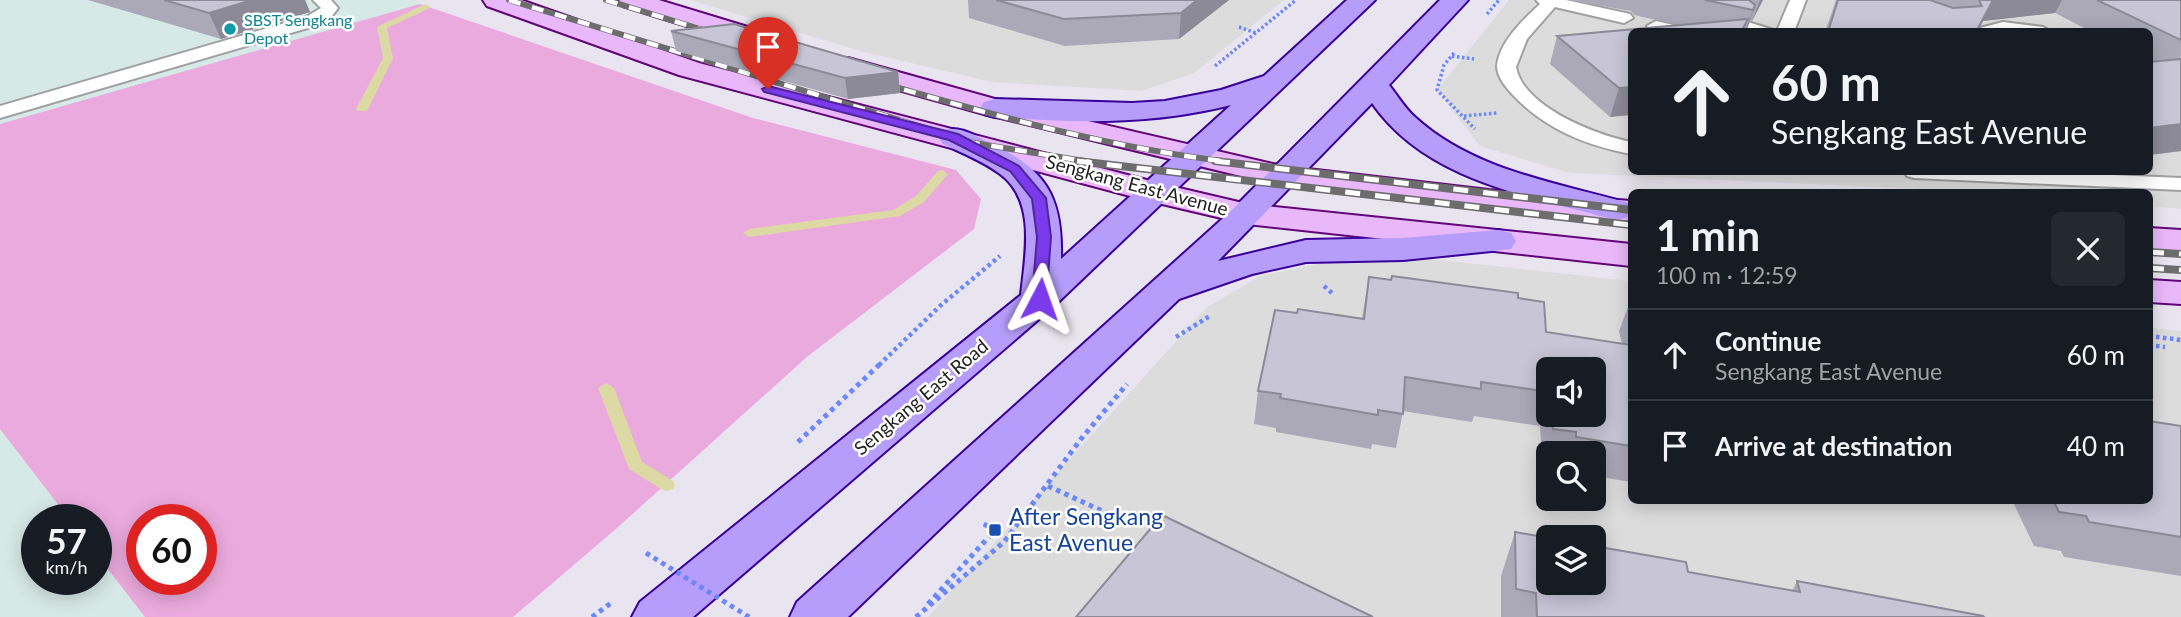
<!DOCTYPE html>
<html lang="en">
<head>
<meta charset="utf-8">
<style>
	:root { --surface:#171b24; --page:#242831; --text:#f1f3f6; --muted:#9ea1a6; --line:#363941 }
	body { margin:0; font-family:Lato,sans-serif; background:var(--page); color:var(--text); height:100vh; display:flex; flex-direction:column; font-size:26px; white-space:nowrap }
	* { box-sizing:border-box; margin:0 }
	p { font-size:23px; color:var(--muted) }
	.icon { flex:none; width:38px; height:38px; fill:none; stroke:currentColor; stroke-width:2; stroke-linecap:round; stroke-linejoin:round }
	.map { position:relative; flex:1; overflow:hidden }
	.panel { position:absolute; left:1628px; top:189px; width:525px; height:315px; display:flex; flex-direction:column; background:var(--surface); border-radius:10px; box-shadow:0 4px 18px #0003 }
	.panel>* { flex:none }
	.banner { position:absolute; left:1628px; top:28px; width:525px; height:147px; border-radius:10px; box-shadow:0 4px 18px #0003; background:#171b24; color:var(--text); overflow:hidden }
	.tools { position:absolute; left:1536px; top:357px; display:grid; gap:14px }
	.tools a { display:grid; place-items:center; width:70px; height:70px; border-radius:10px; background:var(--surface); box-shadow:0 4px 18px #0003; font-size:35px }
	.speed { position:absolute; left:21px; top:504px; display:flex; gap:14px; font-size:35px; font-weight:700; text-align:center }
	.speed>* { display:grid; place-content:center; width:91px; height:91px; border-radius:50%; background:var(--surface); box-shadow:0 4px 18px #0003; line-height:1 }
	.speed small { font-size:18px; font-weight:400 }
	.speed .limit { border:10px solid #d22; background:#fff; color:#111 }
	.pin { position:absolute; display:grid; place-items:center; width:60px; height:60px; color:#fff; margin:-72px -30px; border-radius:50% 50% 50% 0; rotate:-45deg; box-shadow:0 0 7px #0007 }
	.pin .icon { rotate:45deg }
	.me { position:absolute; width:77px; margin:-38px; rotate:4deg; stroke-linejoin:round; filter:drop-shadow(0 0 5px #0008) }
	.turn { display:flex; align-items:center; gap:24px; height:147px; padding:0 28px; font-size:32px }
	.turn .icon { width:91px; height:91px; stroke-width:2.5 }
	.turn b { display:block; font-size:49px; line-height:60px }
	.round { display:grid; place-items:center; flex:none; width:74px; height:74px; border-radius:10px; background:var(--page) }
	.overview { display:flex; align-items:center; justify-content:space-between; height:119px; padding:0 28px }
	h1 { font-size:42px; font-weight:700; line-height:52px }
	ul { padding:0; list-style:none }
	li { display:flex; align-items:center; gap:21px; height:91px; padding:0 28px; border-top:2px solid var(--line) }
	li div { flex:1 }
	li b { display:block; font-size:26px }
	li em { font-style:normal }
	.map>svg:first-child { display:block }
	.residential { fill:#dcdcdd; fill-rule:evenodd }
	.industrial { fill:#d7e9e7 }
	.grass { fill:#eaaadd; fill-rule:evenodd }
	.lines { fill:none; stroke-linecap:round; stroke-linejoin:round }
	.stream { fill:#ddd9a5; fill-rule:evenodd }
	.service-casing { stroke:#a0a0a0; stroke-width:4 }
	.secondary-casing { stroke:#610477; stroke-width:4 }
	.primary-casing { stroke:#380099; stroke-width:4 }
	.path-far2 { stroke:#6b88fa; stroke-width:3.5; stroke-dasharray:2.5 2.5; stroke-linecap:butt }
	.path-far1 { stroke:#6b88fa; stroke-width:4.5; stroke-dasharray:3.5 3.5; stroke-linecap:butt }
	.path { stroke:#6b88fa; stroke-width:5; stroke-dasharray:4.5 4.5; stroke-linecap:butt }
	.service { fill:#fff; fill-rule:evenodd }
	.secondary { fill:#e9b8fa; fill-rule:evenodd }
	.primary { fill:#b69dfc; fill-rule:evenodd }
	.rail-far1-casing { stroke:#6d6d6d; stroke-width:6 }
	.rail-casing { stroke:#6d6d6d; stroke-width:8 }
	.rail-far1 { stroke:#fff; stroke-width:4.5; stroke-dasharray:12; stroke-linecap:butt }
	.rail { stroke:#fff; stroke-width:5; stroke-dasharray:15; stroke-linecap:butt }
	.path-bridge { stroke:#6b88fa; stroke-width:5; stroke-dasharray:4.5 4.5; stroke-linecap:butt }
	.wall { fill:#aba9b8; fill-rule:evenodd }
	.shaded-wall { fill:#8b8a96 }
	.building { fill:#c7c5d6; stroke:#8b8a96; stroke-width:2 }
	.route { fill:#7c3aed; stroke:#51269a; stroke-width:2 }
	.culture-dot { fill:#0f9aa8; stroke:#fff; stroke-width:2.5 }
	.transit-dot { fill:#1a4fb4; stroke:#fff; stroke-width:2.5 }
	.labels { text-anchor:middle; stroke-width:5; stroke-linejoin:round; paint-order:stroke }
	.far-culture-label { font-size:16px; fill:#0d838f; stroke:#fff; text-anchor:start }
	.street-label { font-size:19px; fill:#1f1f1f; stroke:#fff }
	.near-transit-label { font-size:23px; fill:#164399; stroke:#fff; text-anchor:start }
</style>
</head>
<body>
<div class="map">
<svg width="2181" height="617" viewBox="0 0 2181 617">
	<rect width="100%" height="100%" fill="#e9e5f0"/>
	<path class="residential" d="M 690,0 L 1284,0 L 1194,73 L 1142,91 L 992,82 L 864,52 Z
		M 1509,0 L 2181,0 L 2181,209 L 2149,206 L 2149,192 L 1985,192 L 1569,173 L 1480,146 L 1437,90 ZM 1631,32 L 2149,32 L 2149,172 L 1631,172 Z
		M 1350,257 L 1429,259 L 1631,281 L 1631,500 L 2149,500 L 2149,328 L 2181,331 L 2181,617 L 928,617 L 1206,308 L 1260,276 ZM 1549,369 L 1594,369 L 1594,415 L 1549,415 ZM 1549,453 L 1594,453 L 1594,499 L 1549,499 ZM 1549,537 L 1594,537 L 1594,583 L 1549,583 Z"/>
	<path class="industrial" d="M 0,0 L 415,0 L 420,4 L 0,124 Z
		M 0,429 L 70,520 L 37,520 L 37,579 L 96,579 L 96,554 L 145,617 L 0,617 Z"/>
	<path class="grass" d="M 420,4 L 753,118 L 956,170 L 981,199 L 974,229 L 808,356 L 617,528 L 513,617 L 145,617 L 96,554 L 96,520 L 70,520 L 0,429 L 0,124 ZM 142,520 L 201,520 L 201,579 L 142,579 Z"/>
	<g class="lines">
		<path class="stream" d="M 425,4 L 430,7 L 428,9 L 387,28 L 393,58 L 368,109 L 366,111 L 358,111 L 356,109 L 383,58 L 377,27 Z
			M 942,170 L 948,174 L 924,202 L 900,216 L 749,237 L 743,233 L 749,229 L 893,210 L 916,196 L 938,171 Z
			M 606,383 L 614,388 L 642,462 L 673,481 L 675,485 L 673,489 L 667,491 L 661,489 L 629,469 L 598,388 Z"/>
		<g class="service-casing">
			<path id="service" d="M 313,0 L 331,0 L 338,8 L 328,21 L 318,25 L 0,118 L 0,106 L 306,17 L 321,8 Z
				M 1536,0 L 1566,0 L 1630,14 L 1633,18 L 1624,23 L 1555,7 L 1527,39 L 1516,67 C 1523,107 1596,135 1631,142 L 1631,154 C 1585,145 1545,129 1512,94 C 1506,87 1497,77 1497,66 C 1499,42 1524,19 1540,4 Z
				M 1790,0 L 1806,0 L 1794,32 L 1745,32 L 1739,27 L 1748,22 L 1777,31 Z
				M 1656,21 L 1687,28 L 1689,32 L 1650,30 L 1647,26 Z
				M 2003,22 L 2043,27 L 2051,32 L 1978,32 L 1980,28 Z
				M 1904,172 L 2044,172 L 2181,178 L 2181,190 L 1914,178 L 1907,176 Z"/>
		</g>
		<g class="secondary-casing">
			<path id="secondary" d="M 483,0 L 521,0 L 699,63 L 1162,184 L 1247,204 L 1631,244 L 1631,266 L 1247,224 L 1145,200 L 679,75 L 487,6 Z
				M 619,0 L 659,0 L 774,35 L 778,41 L 774,47 L 764,49 L 754,47 L 623,6 Z
				M 848,58 L 1002,101 L 1282,166 L 1489,190 L 1631,201 L 1631,221 L 1489,210 L 1282,186 L 984,114 L 838,73 L 834,67 L 838,61 Z
				M 2149,228 L 2181,230 L 2181,252 L 2149,250 Z
				M 2149,280 L 2181,282 L 2181,304 L 2149,302 Z"/>
		</g>
		<g class="primary-casing">
			<path id="primary" d="M 1347,0 L 1375,0 L 1053,307 L 693,617 L 632,617 L 640,602 L 1021,295 C 1025,256 1037,201 1000,174 C 983,161 962,153 943,144 L 938,137 L 943,130 C 960,126 972,134 988,142 C 1045,169 1063,195 1061,259 L 1231,105 C 1152,125 1076,123 995,117 L 984,114 L 980,108 L 984,102 L 995,99 L 1132,103 L 1165,101 L 1221,90 L 1264,76 Z
				M 1440,0 L 1468,0 L 1389,85 C 1398,96 1405,109 1416,118 C 1473,170 1557,183 1628,203 L 1631,207 L 1628,217 L 1616,220 L 1604,217 C 1520,194 1424,178 1372,103 L 1218,261 L 1306,240 L 1403,238 L 1498,230 L 1511,233 L 1516,241 L 1511,249 L 1403,260 L 1306,262 L 1252,274 L 1179,299 L 848,617 L 790,617 L 797,602 L 1230,212 Z"/>
		</g>
		<path class="path-far2" d="M 1487,14 L 1499,0
			M 1239,27 L 1256,33
			M 1454,53 L 1444,65 L 1437,90 L 1475,129
			M 1452,56 L 1474,59
			M 1215,66 L 1296,0
			M 1464,116 L 1497,113"/>
		<path class="path-far1" d="M 1324,286 L 1333,294
			M 2149,336 L 2181,340
			M 1176,337 L 1210,316
			M 2149,345 L 2165,347
			M 879,365 L 940,306 L 1000,256"/>
		<path class="path" d="M 798,442 L 881,363
			M 1048,486 L 1109,514
			M 928,604 L 995,530 L 980,522
			M 592,617 L 611,603
			M 916,617 L 1004,542 L 1081,439 L 1127,384"/>
		<use href="#service" class="service"/>
		<use href="#secondary" class="secondary"/>
		<use href="#primary" class="primary"/>
		<g class="rail-far1-casing">
			<path id="rail-far1" d="M 509,0 L 974,143 L 1090,162
				M 606,0 L 716,34
				M 881,83 C 996,116 1111,148 1230,162"/>
		</g>
		<g class="rail-casing">
			<path id="rail" d="M 1077,161 L 1631,225
				M 1215,161 L 1631,210
				M 2149,252 L 2181,254
				M 2149,268 L 2181,270"/>
		</g>
		<use href="#rail-far1" class="rail-far1"/>
		<use href="#rail" class="rail"/>
		<path class="path-bridge" d="M 646,553 L 749,617"/>
	</g>
	<path class="wall" d="M 88,0 L 305,0 L 310,12 L 221,39 Z
		M 968,0 L 1229,0 L 1179,39 L 1065,46 L 969,18 Z
		M 1569,0 L 1763,0 L 1752,21 L 1750,20 L 1746,32 L 1631,32 L 1631,116 L 1629,115 L 1610,117 L 1550,64 L 1557,36 L 1679,25 L 1634,15 L 1631,11 Z
		M 1836,0 L 2181,0 L 2181,151 L 2149,155 L 2149,62 L 2152,62 L 2149,60 L 2149,32 L 2092,32 L 2055,13 L 1983,21 L 1977,32 L 1825,32 Z
		M 671,31 L 898,72 L 900,93 L 848,99 L 676,51 Z
		M 1369,277 L 1518,298 L 1546,332 L 1622,344 L 1619,331 L 1631,299 L 1631,482 L 1594,476 L 1594,453 L 1549,453 L 1549,464 L 1542,463 L 1540,426 L 1474,416 L 1472,422 L 1403,411 L 1396,448 L 1372,444 L 1371,449 L 1276,432 L 1276,428 L 1254,424 L 1258,391 L 1297,313 L 1362,318 ZM 1549,369 L 1594,415 L 1549,415 Z
		M 2181,426 L 2181,576 L 2064,557 L 2061,551 L 2034,546 L 2012,500 L 2149,500 Z
		M 1515,532 L 1688,572 L 1792,591 L 1797,581 L 1984,617 L 1501,617 L 1501,576 Z"/>
	<path class="shaded-wall" d="M 252,0 L 305,0 L 310,12 L 221,39 L 209,13 Z
		M 1197,0 L 1229,0 L 1179,39 L 1181,13 Z
		M 1760,0 L 1763,0 L 1752,21 Z
		M 1993,0 L 2062,0 L 2055,13 L 1983,21 L 1976,32 Z
		M 1755,5 L 1746,32 L 1745,32 L 1753,10 Z
		M 898,72 L 900,93 L 848,99 L 845,78 Z
		M 1631,87 L 1631,110 L 1629,115 L 1610,117 L 1619,88 Z
		M 2181,124 L 2181,151 L 2149,155 L 2149,128 Z"/>
	<path class="building" d="M 164,0 L 252,0 L 209,13 Z
		M 996,0 L 1197,0 L 1181,13 L 1064,19 Z
		M 1705,0 L 1749,0 L 1755,5 L 1753,10 Z
		M 1838,0 L 1930,0 L 1953,8 L 1982,6 L 1979,0 L 1993,0 L 1976,32 L 1828,32 Z
		M 2097,0 L 2181,0 L 2181,40 Z
		M 1748,19 L 1741,32 L 1631,32 L 1631,87 L 1619,88 L 1557,36 Z
		M 734,24 L 898,72 L 845,78 L 671,31 Z
		M 2181,59 L 2181,124 L 2149,128 L 2149,62 Z
		M 1392,276 L 1518,293 L 1518,298 L 1544,302 L 1546,332 L 1631,345 L 1631,446 L 1576,437 L 1576,432 L 1553,429 L 1552,415 L 1594,415 L 1594,369 L 1549,369 L 1549,392 L 1481,382 L 1481,389 L 1405,377 L 1403,414 L 1378,410 L 1378,415 L 1280,398 L 1281,394 L 1258,391 L 1275,310 L 1297,313 L 1298,309 L 1364,319 L 1369,277 L 1391,280 Z
		M 2149,421 L 2181,426 L 2181,537 L 2089,522 L 2086,516 L 2059,512 L 2053,500 L 2149,500 Z
		M 1162,515 L 1373,617 L 1076,617 Z
		M 1515,532 L 1549,538 L 1549,583 L 1594,583 L 1594,546 L 1686,562 L 1688,572 L 1800,592 L 1797,581 L 1983,616 L 1984,617 L 1537,617 L 1536,593 L 1516,589 Z"/>
	<path class="route" d="M 768,86 L 958,134 L 1019,166 L 1046,198 L 1051,237 L 1046,302 L 1040,304 L 1032,299 L 1037,237 L 1032,199 L 1010,171 L 949,140 L 764,92 L 762,89 Z"/>
	<circle class="culture-dot" cx="230" cy="29" r="7"/>
	<rect class="transit-dot" x="988" y="523" width="14" height="14" rx="3.5"/>
	<g class="labels">
		<g class="far-culture-label">
			<text x="244" y="26">SBST Sengkang<tspan x="244" dy="18">Depot</tspan></text>
		</g>
		<g class="street-label">
			<text transform="translate(1137 185) rotate(15)" y="7">Sengkang East Avenue</text>
			<text transform="translate(921 397) rotate(-40)" y="7">Sengkang East Road</text>
		</g>
		<g class="near-transit-label">
			<text x="1009" y="525">After Sengkang<tspan x="1009" dy="26">East Avenue</tspan></text>
		</g>
	</g>
</svg>
<div class="tools">
<a><svg class="icon" aria-label="sound" viewBox="0 0 24 24"><path d="M4 9h4l5-4v14l-5-4H4zM17 9q2 3 0 6"/></svg></a>
<a><svg class="icon" aria-label="search" viewBox="0 0 24 24"><circle cx="10" cy="10" r="6"/><path d="M15 15l6 6"/></svg></a>
<a><svg class="icon" aria-label="layers" viewBox="0 0 24 24"><path d="M12 4l9 5-9 5-9-5zM3 14l9 5 9-5"/></svg></a>
</div>
<div class="speed"><div>57<small>km/h</small></div><div class="limit">60</div></div>
<div class="pin" style="left:768px;top:89px;background:#d93025"><svg class="icon" aria-label="arrive" viewBox="0 0 24 24"><path d="M6 21V4h12l-3 4 3 4H6"/></svg></div>
<svg class="me" style="left:1040px;top:299px" viewBox="-20 -20 40 40"><path d="M0-17L14 15 0 8-14 15z" fill="#7c3aed" stroke="#fff" stroke-width="4"/></svg>
<div class="banner">
<div class="turn"><svg class="icon" aria-label="ahead" viewBox="0 0 24 24"><path d="M12 20V5M6 11l6-6 6 6"/></svg><div><b>60 m</b>Sengkang East Avenue</div></div>
</div>
<section class="panel">
<div class="overview"><div><h1>1 min</h1><p>100 m · 12:59</p></div><a class="round"><svg class="icon" aria-label="close" viewBox="0 0 24 24"><path d="M6 6l12 12M18 6L6 18"/></svg></a></div>
<ul>
<li><svg class="icon" aria-label="ahead" viewBox="0 0 24 24"><path d="M12 20V5M6 11l6-6 6 6"/></svg><div><b>Continue</b><p>Sengkang East Avenue</p></div><em>60 m</em></li>
<li><svg class="icon" aria-label="arrive" viewBox="0 0 24 24"><path d="M6 21V4h12l-3 4 3 4H6"/></svg><div><b>Arrive at destination</b></div><em>40 m</em></li>
</ul>
</section>
</div>
</body>
</html>
